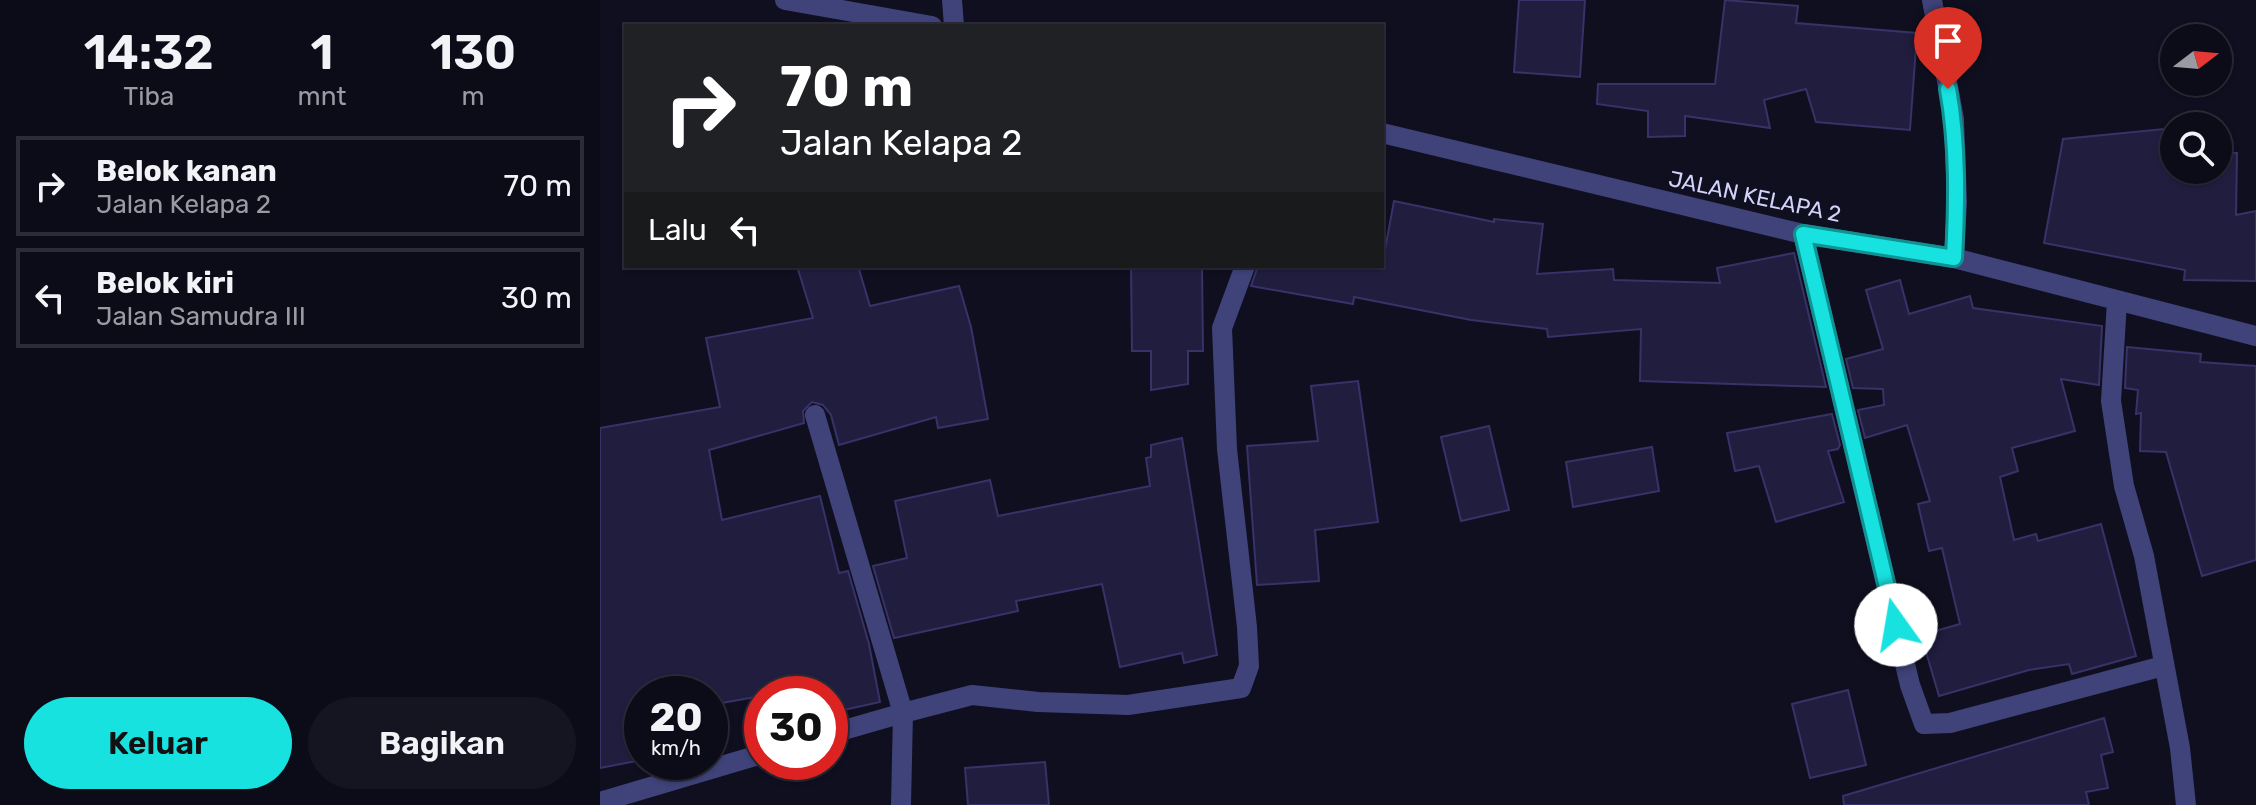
<!DOCTYPE html>
<html lang="id">
<head>
<meta charset="utf-8">
<style>
	:root { --surface:#0c0b18; --page:#151421; --text:#f1f3f6; --muted:#9a9ba2; --line:#2c2b37; --accent:#17e2e0 }
	body { margin:0; font-family:Rubik,sans-serif; background:var(--page); color:var(--text); height:100vh; display:flex; flex-direction:column; font-size:30px; white-space:nowrap }
	* { box-sizing:border-box; margin:0 }
	p { font-size:26px; color:var(--muted) }
	.icon { flex:none; width:44px; height:44px; fill:none; stroke:currentColor; stroke-width:2; stroke-linecap:round; stroke-linejoin:round }
	.map { position:relative; flex:1; overflow:hidden }
	.panel { display:flex; flex-direction:column; background:var(--surface); width:600px }
	.panel>* { flex:none }
	.hud { position:absolute; left:24px; top:24px; width:760px; height:244px; border-radius:0px; box-shadow:0 2px 6px #0004,0 0 0 2px var(--line); background:#202124; color:#fff; overflow:hidden }
	.needle { width:52px; rotate:74deg }
	.controls { position:absolute; left:1560px; top:24px; display:grid; gap:16px }
	.controls a { display:grid; place-items:center; width:72px; height:72px; border-radius:50%; background:var(--surface); box-shadow:0 2px 6px #0004,0 0 0 2px var(--line); font-size:40px }
	.speed { position:absolute; left:24px; top:676px; display:flex; gap:16px; font-size:40px; font-weight:700; text-align:center }
	.speed>* { display:grid; place-content:center; width:104px; height:104px; border-radius:50%; background:var(--surface); box-shadow:0 2px 6px #0004,0 0 0 2px var(--line); line-height:1 }
	.speed small { font-size:20px; font-weight:400 }
	.speed .limit { border:12px solid #d22; background:#fff; color:#111 }
	.pin { position:absolute; display:grid; place-items:center; width:68px; height:68px; color:#fff; margin:-82px -34px; border-radius:50% 50% 50% 0; rotate:-45deg; box-shadow:0 0 8px #0007 }
	.pin .icon { rotate:45deg }
	.me { position:absolute; width:88px; margin:-44px; rotate:347deg; stroke-linejoin:round; filter:drop-shadow(0 0 6px #0008) }
	.turn { display:flex; align-items:center; gap:28px; height:168px; padding:0 24px; font-size:36px }
	.turn .icon { width:104px; height:104px; stroke-width:2.5 }
	.turn b { display:block; font-size:56px; line-height:68px }
	.then { display:flex; align-items:center; height:76px; padding:0 24px; background:#0003; gap:16px; font-size:30px }
	.eta { display:flex; justify-content:space-evenly; align-items:center; height:136px; text-align:center }
	.eta b { font-size:48px; font-weight:600; line-height:56px }
	.action { display:flex; gap:16px; margin-top:auto; padding:16px 24px }
	.action a { flex:1; height:92px; border-radius:48px; background:var(--accent); color:#111; font-size:32px; font-weight:600; line-height:92px; text-align:center }
	.action a+a { background:var(--page); color:var(--text) }
	ul { padding:0; list-style:none }
	li { display:flex; align-items:center; gap:24px; height:100px; margin:0 16px 12px; padding:0 8px; border:4px solid var(--line); border-radius:0px }
	li div { flex:1 }
	li b { display:block; font-size:30px }
	li em { font-style:normal }
	main { display:flex; flex:1; min-height:0 }
	.map>svg:first-child { display:block }
	.building { fill:#201d3f; stroke:#373268; stroke-width:2 }
	.lines { fill:none; stroke-linecap:round; stroke-linejoin:round }
	.minor { stroke:#3f437a; stroke-width:20 }
	.route-casing { stroke:#0f9392; stroke-width:20 }
	.route { stroke:#17e2e0; stroke-width:14 }
	.labels { text-anchor:middle; stroke-width:8; stroke-linejoin:round; paint-order:stroke }
	.street-label { font-size:22px; fill:#d3d3fa; stroke:#100f20 }
</style>
</head>
<body>
<main>
<section class="panel">
<div class="eta">
<div><b>14:32</b><p>Tiba</p></div>
<div><b>1</b><p>mnt</p></div>
<div><b>130</b><p>m</p></div>
</div>
<ul>
<li><svg class="icon" aria-label="right" viewBox="0 0 24 24"><path d="M7 20v-9h11M14 6l5 5-5 5"/></svg><div><b>Belok kanan</b><p>Jalan Kelapa 2</p></div><em>70 m</em></li>
<li><svg class="icon" aria-label="left" viewBox="0 0 24 24"><path d="M17 20v-9H6M10 6l-5 5 5 5"/></svg><div><b>Belok kiri</b><p>Jalan Samudra III</p></div><em>30 m</em></li>
</ul>
<div class="action"><a>Keluar</a><a>Bagikan</a></div>
</section>
<div class="map">
<svg width="1656" height="805" viewBox="0 0 1656 805">
	<rect width="100%" height="100%" fill="#100f20"/>
	<path class="building" d="M 919,0 L 985,0 L 980,77 L 914,72 Z
		M 1125,0 L 1198,6 L 1196,23 L 1317,33 L 1310,130 L 1216,122 L 1206,89 L 1164,100 L 1170,128 L 1085,116 L 1085,136 L 1048,137 L 1048,111 L 997,104 L 998,84 L 1115,84 Z
		M 1574,128 L 1574,170 L 1618,170 L 1618,153 L 1637,153 L 1636,215 L 1656,211 L 1656,281 L 1584,280 L 1585,270 L 1444,243 L 1463,139 Z
		M 794,201 L 894,222 L 894,219 L 943,224 L 937,274 L 1013,269 L 1014,280 L 1120,283 L 1117,268 L 1194,253 L 1226,387 L 1040,381 L 1041,329 L 948,337 L 947,329 L 871,320 L 754,297 L 753,304 L 651,286 L 658,266 L 782,266 Z
		M 197,266 L 258,266 L 270,306 L 359,286 L 371,327 L 388,419 L 338,428 L 336,417 L 239,445 L 231,415 L 223,405 L 212,402 L 203,411 L 204,423 L 109,450 L 122,520 L 220,496 L 239,573 L 248,571 L 269,644 L 280,702 L 230,713 L 230,694 L 215,694 L 213,687 L 110,705 L 110,694 L 42,694 L 42,760 L 0,768 L 0,428 L 120,407 L 106,338 L 213,318 Z
		M 531,266 L 602,266 L 603,351 L 588,351 L 588,384 L 551,390 L 551,351 L 532,351 Z
		M 1300,280 L 1309,314 L 1370,296 L 1373,308 L 1502,326 L 1499,385 L 1461,379 L 1475,431 L 1412,448 L 1418,471 L 1400,477 L 1414,540 L 1436,534 L 1438,541 L 1501,524 L 1536,656 L 1472,674 L 1469,664 L 1429,670 L 1339,696 L 1321,635 L 1360,624 L 1342,548 L 1329,551 L 1318,504 L 1330,501 L 1307,425 L 1265,438 L 1258,410 L 1284,405 L 1283,389 L 1253,388 L 1246,359 L 1283,349 L 1266,290 Z
		M 1527,347 L 1601,354 L 1600,362 L 1656,366 L 1656,560 L 1602,576 L 1566,452 L 1540,451 L 1541,413 L 1536,414 L 1538,390 L 1525,388 Z
		M 758,381 L 778,522 L 715,530 L 719,581 L 657,585 L 647,446 L 718,441 L 711,386 Z
		M 1232,414 L 1240,445 L 1238,449 L 1228,451 L 1244,502 L 1176,522 L 1159,466 L 1135,471 L 1127,433 Z
		M 889,426 L 909,510 L 861,521 L 841,437 Z
		M 582,438 L 617,655 L 584,663 L 582,653 L 520,667 L 502,584 L 416,601 L 418,611 L 294,638 L 273,566 L 307,558 L 295,501 L 390,480 L 398,516 L 550,486 L 546,458 L 551,457 L 551,445 Z
		M 1052,447 L 1059,491 L 973,507 L 966,462 Z
		M 1248,690 L 1266,765 L 1210,778 L 1192,704 Z
		M 1504,718 L 1513,752 L 1501,755 L 1508,788 L 1486,792 L 1489,805 L 1244,805 L 1243,796 Z
		M 445,762 L 449,805 L 368,805 L 365,768 Z"/>
	<g class="lines">
		<path class="minor" d="M 185,0 L 332,26
			M 352,0 L 354,26
			M 1332,0 L 1354,119 L 1357,202 L 1354,258
			M 782,133 L 1203,234 L 1354,258 L 1656,336
			M 1203,234 L 1310,685 L 1324,724 L 1350,723 L 1563,666
			M 1517,301 L 1511,401 L 1524,486 L 1544,556 L 1580,748 L 1586,805
			M 215,415 L 303,713 L 372,695 L 438,702 L 528,705 L 641,688 L 649,666 L 647,627 L 627,449 L 622,328 L 645,266
			M 230,734 L 303,713 L 301,805
			M 0,802 L 162,754"/>
	</g>
	<g class="lines">
		<g class="route-casing">
			<path id="route" d="M 1296,625 L 1203,234 L 1354,258 C 1357,202 1358,145 1348,89"/>
		</g>
		<use href="#route" class="route"/>
	</g>
	<g class="labels">
		<g class="street-label">
			<text transform="translate(1155 196) rotate(12)" y="8">JALAN KELAPA 2</text>
		</g>
	</g>
</svg>
<div class="controls">
<a><svg class="needle" viewBox="-14 -14 28 28"><path d="M0-13l5 13h-10z" fill="#e53935"/><path d="M0 13l5-13h-10z" fill="#9a9ba2"/></svg></a>
<a><svg class="icon" aria-label="search" viewBox="0 0 24 24"><circle cx="10" cy="10" r="6"/><path d="M15 15l6 6"/></svg></a>
</div>
<div class="speed"><div>20<small>km/h</small></div><div class="limit">30</div></div>
<div class="pin" style="left:1348px;top:89px;background:#d93025"><svg class="icon" aria-label="arrive" viewBox="0 0 24 24"><path d="M6 21V4h12l-3 4 3 4H6"/></svg></div>
<svg class="me" style="left:1296px;top:625px" viewBox="-20 -20 40 40"><circle r="19" fill="#fff"/><path d="M0-13L10 11 0 6-10 11z" fill="#17e2e0"/></svg>
<div class="hud">
<div class="turn"><svg class="icon" aria-label="right" viewBox="0 0 24 24"><path d="M7 20v-9h11M14 6l5 5-5 5"/></svg><div><b>70 m</b>Jalan Kelapa 2</div></div>
<div class="then">Lalu<svg class="icon" aria-label="left" viewBox="0 0 24 24"><path d="M17 20v-9H6M10 6l-5 5 5 5"/></svg></div>
</div>
</div>
</main>
</body>
</html>
